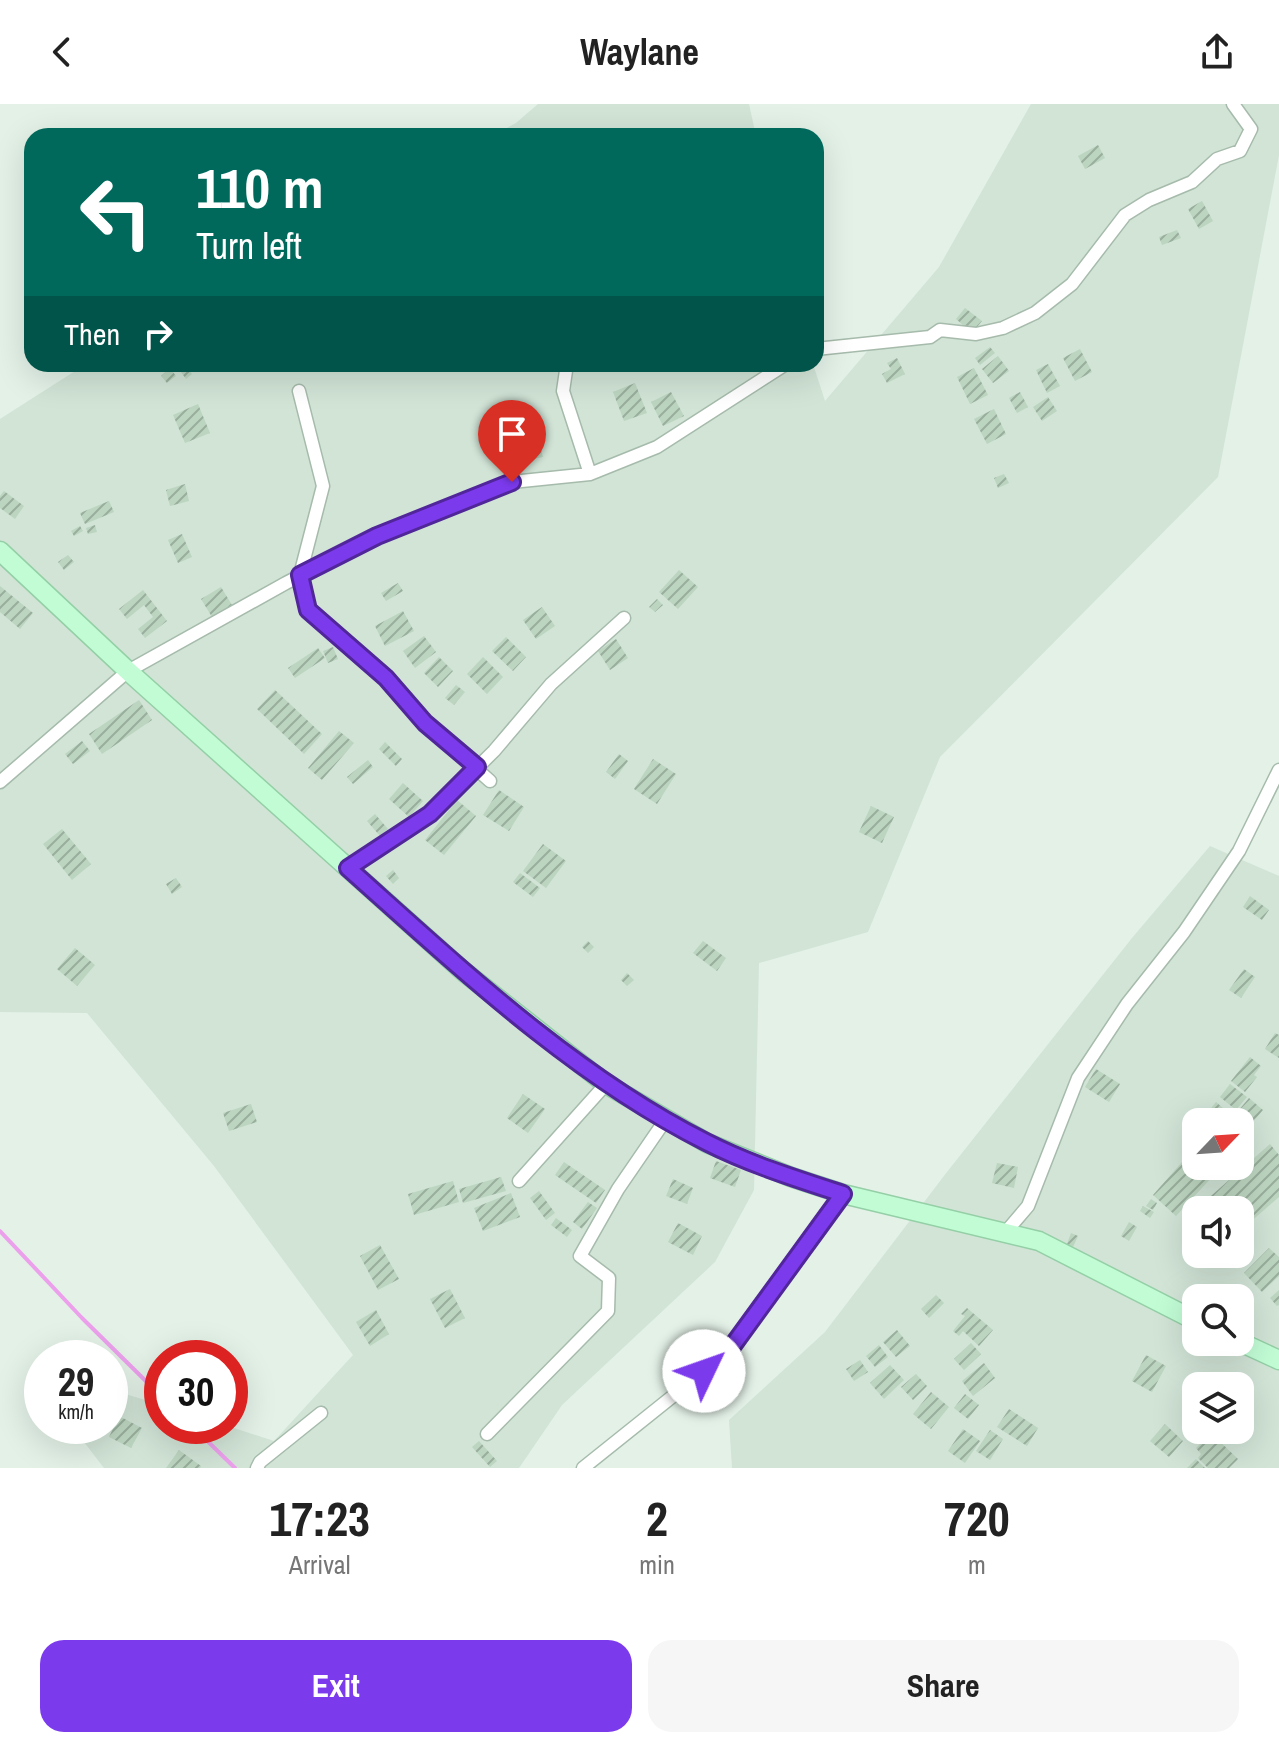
<!DOCTYPE html>
<html lang="en">
<head>
<meta charset="utf-8">
<style>
	:root { --surface:#fff; --page:#f6f6f6; --text:#222; --muted:#767676; --accent:#7c3aed }
	body { margin:0; font-family:"Archivo Narrow",sans-serif; background:var(--page); color:var(--text); height:100vh; display:flex; flex-direction:column; font-size:30px; white-space:nowrap }
	* { box-sizing:border-box; margin:0 }
	p { font-size:26px; color:var(--muted) }
	.icon { flex:none; width:44px; height:44px; fill:none; stroke:currentColor; stroke-width:2; stroke-linecap:round; stroke-linejoin:round }
	.map { position:relative; height:1364px; overflow:hidden }
	.sheet { display:flex; flex-direction:column; background:var(--surface); flex:1 }
	.sheet>* { flex:none }
	.guide { position:absolute; left:24px; top:24px; width:800px; height:244px; border-radius:24px; box-shadow:0 8px 32px #0002; background:#00695c; color:#fff; overflow:hidden }
	.needle { width:52px; rotate:65deg }
	.tools { position:absolute; left:1182px; top:1004px; display:grid; gap:16px }
	.tools a { display:grid; place-items:center; width:72px; height:72px; border-radius:16px; background:var(--surface); box-shadow:0 8px 32px #0002; font-size:40px }
	.speed { position:absolute; left:24px; top:1236px; display:flex; gap:16px; font-size:40px; font-weight:700; text-align:center }
	.speed>* { display:grid; place-content:center; width:104px; height:104px; border-radius:50%; background:var(--surface); box-shadow:0 8px 32px #0002; line-height:1 }
	.speed small { font-size:20px; font-weight:400 }
	.speed .limit { border:12px solid #d22; background:#fff; color:#111 }
	.pin { position:absolute; display:grid; place-items:center; width:68px; height:68px; color:#fff; margin:-82px -34px; border-radius:50% 50% 50% 0; rotate:-45deg; box-shadow:0 0 8px #0007 }
	.pin .icon { rotate:45deg }
	.me { position:absolute; width:88px; margin:-44px; rotate:48deg; stroke-linejoin:round; filter:drop-shadow(0 0 6px #0008) }
	.turn { display:flex; align-items:center; gap:28px; height:168px; padding:0 40px; font-size:36px }
	.turn .icon { width:104px; height:104px; stroke-width:2.5 }
	.turn b { display:block; font-size:56px; line-height:68px }
	.then { display:flex; align-items:center; height:76px; padding:0 40px; background:#0003; gap:16px; font-size:30px }
	.eta { display:flex; justify-content:space-evenly; align-items:center; height:136px; text-align:center }
	.eta b { font-size:48px; font-weight:700; line-height:56px }
	.action { display:flex; gap:16px; margin-top:auto; padding:16px 40px }
	.action a { flex:1; height:92px; border-radius:24px; background:var(--accent); color:#fff; font-size:32px; font-weight:700; line-height:92px; text-align:center }
	.action a+a { background:var(--page); color:var(--text) }
	header { display:flex; justify-content:space-between; align-items:center; height:104px; padding:0 40px; background:var(--surface); font-size:36px; font-weight:700 }
	.map>svg:first-child { display:block }
	.residential { fill:#d1e4d6; fill-rule:evenodd }
	.lines { fill:none; stroke-linecap:round; stroke-linejoin:round }
	.stream { stroke:#eca0ec; stroke-width:4 }
	.building { fill:url(#building-hatch) }
	.street-casing { stroke:#a6bbab; stroke-width:15 }
	.secondary-casing { stroke:#94cfa6; stroke-width:21 }
	.street { stroke:#fff; stroke-width:12 }
	.secondary { stroke:#c1fcd5; stroke-width:18 }
	.route-casing { stroke:#51269a; stroke-width:20 }
	.route { stroke:#7c3aed; stroke-width:14 }
</style>
</head>
<body>
<header><svg class="icon" aria-label="back" viewBox="0 0 24 24"><path d="M15 5l-7 7 7 7"/></svg>Waylane<svg class="icon" aria-label="share" viewBox="0 0 24 24"><path d="M12 15V3M7 8l5-5 5 5M5 13v7h14v-7"/></svg></header>
<div class="map">
<svg width="1279" height="1364" viewBox="0 0 1279 1364">
	<defs>
		<pattern id="building-hatch" width="6" height="6" patternUnits="userSpaceOnUse" patternTransform="scale(2)"><rect width="6" height="6" fill="#bcd5c0"/><path d="M-1 1l2-2M0 6l6-6M5 7l2-2" fill="none" stroke="#99ae9d"/></pattern>
	</defs>
	<rect width="100%" height="100%" fill="#e3f1e7"/>
	<path class="residential" d="M 538,0 L 749,0 L 756,32 L 492,32 L 516,19 Z
		M 1031,0 L 1279,0 L 1279,51 L 1218,373 L 940,653 L 868,828 L 759,859 L 754,1086 L 715,1158 L 562,1301 L 519,1364 L 104,1364 L 77,1329 L 84,1322 L 110,1322 L 110,1299 L 122,1289 L 162,1301 L 162,1322 L 228,1322 L 274,1337 L 353,1251 L 214,1062 L 87,909 L 0,908 L 0,315 L 86,260 L 813,260 L 825,297 L 939,163 Z
		M 1210,742 L 1279,772 L 1279,1364 L 732,1364 L 729,1316 L 825,1228 L 947,1068 L 1132,834 ZM 1196,1018 L 1240,1018 L 1240,1062 L 1196,1062 ZM 1196,1106 L 1240,1106 L 1240,1150 L 1196,1150 ZM 1196,1194 L 1240,1194 L 1240,1238 L 1196,1238 ZM 1196,1282 L 1240,1282 L 1240,1326 L 1196,1326 Z"/>
	<g class="lines">
		<path class="stream" d="M 0,1127 L 82,1214 L 162,1293
			M 192,1322 L 235,1364"/>
	</g>
	<path class="building" d="M 1098,41 L 1105,54 L 1085,65 L 1078,52 Z
		M 1202,97 L 1213,117 L 1199,125 L 1188,105 Z
		M 1177,126 L 1181,134 L 1162,141 L 1159,133 Z
		M 965,204 L 982,217 L 972,229 L 956,215 Z
		M 990,243 L 995,249 L 980,261 L 975,254 Z
		M 1080,245 L 1092,268 L 1075,277 L 1063,254 Z
		M 998,252 L 1009,267 L 993,279 L 982,265 Z
		M 897,254 L 905,270 L 887,279 L 882,270 L 891,265 L 887,259 Z
		M 175,260 L 185,260 L 192,270 L 186,275 Z
		M 292,260 L 315,260 L 296,268 Z
		M 1048,260 L 1060,282 L 1047,289 L 1036,266 Z
		M 170,264 L 176,272 L 167,279 L 161,272 Z
		M 974,264 L 988,291 L 970,300 L 957,273 Z
		M 635,279 L 647,309 L 624,317 L 613,288 Z
		M 671,288 L 684,312 L 663,322 L 651,298 Z
		M 1020,288 L 1028,303 L 1017,309 L 1009,294 Z
		M 1048,293 L 1057,307 L 1042,317 L 1033,303 Z
		M 198,300 L 210,329 L 185,339 L 173,311 Z
		M 994,305 L 1006,330 L 987,340 L 974,315 Z
		M 538,334 L 543,353 L 528,356 L 524,338 Z
		M 1004,370 L 1009,379 L 998,384 L 994,374 Z
		M 185,380 L 189,397 L 170,402 L 166,386 Z
		M 4,387 L 24,402 L 15,415 L 0,404 L 0,392 Z
		M 109,397 L 114,408 L 85,420 L 80,409 Z
		M 95,421 L 97,428 L 88,430 L 86,424 Z
		M 80,422 L 83,427 L 74,432 L 71,427 Z
		M 182,430 L 192,453 L 178,459 L 168,436 Z
		M 68,451 L 74,458 L 64,466 L 58,458 Z
		M 679,466 L 698,483 L 678,505 L 659,488 Z
		M 398,479 L 403,487 L 386,497 L 381,489 Z
		M 0,482 L 33,509 L 20,525 L 0,508 Z
		M 221,483 L 232,501 L 212,513 L 201,495 Z
		M 143,486 L 167,517 L 145,534 L 138,525 L 153,513 L 144,501 L 127,515 L 119,505 Z
		M 657,495 L 663,501 L 655,508 L 649,503 Z
		M 542,503 L 555,522 L 536,535 L 523,516 Z
		M 403,507 L 414,527 L 385,542 L 375,522 Z
		M 424,532 L 436,548 L 415,564 L 403,547 Z
		M 506,533 L 526,553 L 513,567 L 492,547 Z
		M 616,535 L 628,554 L 610,566 L 598,547 Z
		M 333,543 L 338,555 L 328,559 L 323,547 Z
		M 318,544 L 325,554 L 295,574 L 288,564 Z
		M 439,553 L 453,567 L 438,583 L 424,569 Z
		M 483,553 L 503,573 L 487,590 L 467,570 Z
		M 456,581 L 465,588 L 454,601 L 445,594 Z
		M 275,586 L 322,630 L 304,650 L 257,605 Z
		M 139,596 L 152,616 L 102,650 L 89,630 Z
		M 339,627 L 354,639 L 322,676 L 308,664 Z
		M 82,637 L 90,647 L 73,660 L 65,650 Z
		M 385,638 L 402,655 L 396,662 L 379,645 Z
		M 619,650 L 628,657 L 615,675 L 606,668 Z
		M 653,655 L 676,670 L 657,700 L 634,685 Z
		M 368,656 L 373,663 L 353,680 L 347,673 Z
		M 403,679 L 423,697 L 409,713 L 389,695 Z
		M 499,686 L 524,703 L 509,727 L 483,711 Z
		M 457,696 L 476,712 L 444,751 L 425,736 Z
		M 871,702 L 894,713 L 882,739 L 859,728 Z
		M 375,710 L 388,725 L 380,732 L 367,717 Z
		M 62,725 L 91,760 L 72,776 L 43,740 Z
		M 543,740 L 566,757 L 546,784 L 523,767 Z
		M 393,766 L 399,774 L 393,780 L 386,772 Z
		M 520,769 L 540,784 L 533,793 L 513,778 Z
		M 176,774 L 182,783 L 172,790 L 166,780 Z
		M 1250,792 L 1269,806 L 1262,816 L 1243,803 Z
		M 588,837 L 594,843 L 588,849 L 582,843 Z
		M 703,837 L 726,854 L 717,867 L 693,849 Z
		M 75,844 L 95,861 L 77,882 L 57,865 Z
		M 1244,865 L 1255,873 L 1241,894 L 1229,886 Z
		M 627,869 L 634,876 L 627,882 L 621,876 Z
		M 1275,929 L 1279,931 L 1279,954 L 1265,945 Z
		M 1250,953 L 1261,962 L 1254,971 L 1257,973 L 1245,988 L 1231,977 Z
		M 1096,965 L 1120,980 L 1109,998 L 1085,983 Z
		M 1230,980 L 1247,993 L 1236,1006 L 1220,993 Z
		M 523,990 L 545,1005 L 528,1029 L 507,1014 Z
		M 1249,994 L 1263,1006 L 1252,1019 L 1238,1007 Z
		M 1216,998 L 1224,1005 L 1213,1018 L 1200,1018 Z
		M 251,1000 L 257,1018 L 229,1027 L 223,1009 Z
		M 1232,1006 L 1249,1020 L 1240,1031 L 1240,1018 L 1221,1018 Z
		M 1270,1040 L 1279,1051 L 1279,1093 L 1240,1127 L 1240,1106 L 1195,1106 Z
		M 1189,1050 L 1196,1056 L 1196,1062 L 1202,1062 L 1213,1072 L 1176,1112 L 1153,1091 Z
		M 716,1057 L 741,1066 L 735,1083 L 710,1074 Z
		M 564,1058 L 605,1086 L 596,1099 L 555,1071 Z
		M 997,1059 L 1018,1063 L 1014,1084 L 992,1079 Z
		M 501,1073 L 506,1087 L 463,1099 L 459,1085 Z
		M 673,1075 L 693,1084 L 687,1100 L 666,1092 Z
		M 453,1077 L 459,1098 L 414,1111 L 408,1090 Z
		M 539,1087 L 555,1109 L 546,1116 L 530,1094 Z
		M 511,1089 L 520,1113 L 483,1127 L 474,1104 Z
		M 1151,1095 L 1157,1099 L 1153,1106 L 1146,1102 Z
		M 588,1098 L 597,1104 L 582,1125 L 573,1118 Z
		M 1143,1102 L 1154,1108 L 1150,1114 L 1140,1107 Z
		M 556,1114 L 572,1126 L 567,1133 L 551,1121 Z
		M 1129,1118 L 1137,1123 L 1129,1137 L 1121,1132 Z
		M 678,1119 L 702,1132 L 693,1151 L 668,1138 Z
		M 1071,1129 L 1078,1132 L 1073,1143 L 1067,1140 Z
		M 380,1141 L 399,1175 L 378,1186 L 360,1152 Z
		M 1269,1144 L 1279,1153 L 1279,1172 L 1262,1188 L 1244,1169 Z
		M 450,1185 L 465,1214 L 445,1224 L 430,1195 Z
		M 1279,1186 L 1279,1201 L 1277,1202 L 1270,1194 Z
		M 936,1191 L 944,1199 L 929,1214 L 921,1205 Z
		M 967,1204 L 993,1226 L 979,1242 L 963,1227 L 959,1232 L 953,1227 L 965,1212 L 961,1210 Z
		M 376,1206 L 389,1230 L 370,1242 L 356,1218 Z
		M 897,1226 L 910,1242 L 896,1253 L 883,1238 Z
		M 971,1239 L 981,1250 L 964,1266 L 954,1255 Z
		M 879,1241 L 888,1253 L 875,1263 L 866,1252 Z
		M 1146,1251 L 1166,1262 L 1152,1288 L 1132,1277 Z
		M 860,1256 L 868,1268 L 854,1277 L 846,1265 Z
		M 984,1259 L 995,1274 L 973,1292 L 962,1277 Z
		M 890,1261 L 904,1276 L 884,1295 L 870,1279 Z
		M 916,1270 L 927,1282 L 913,1296 L 901,1283 Z
		M 931,1288 L 949,1303 L 931,1325 L 913,1310 Z
		M 965,1290 L 979,1301 L 968,1315 L 954,1304 Z
		M 1009,1305 L 1038,1324 L 1027,1342 L 997,1323 Z
		M 119,1312 L 142,1324 L 131,1344 L 109,1333 Z
		M 1165,1320 L 1183,1337 L 1169,1353 L 1150,1337 Z
		M 963,1325 L 980,1337 L 965,1359 L 948,1347 Z
		M 990,1326 L 1003,1335 L 990,1356 L 976,1347 Z
		M 1211,1329 L 1238,1355 L 1229,1364 L 1208,1364 L 1198,1354 L 1201,1350 L 1196,1344 Z
		M 479,1337 L 497,1357 L 490,1363 L 472,1343 Z
		M 179,1346 L 201,1362 L 200,1364 L 166,1364 Z
		M 1196,1355 L 1205,1364 L 1187,1364 Z"/>
	<g class="lines">
		<g class="street-casing">
			<path id="street" d="M 816,245 L 930,233 L 940,226 L 976,230 L 1003,224 L 1035,209 L 1072,180 L 1125,111 L 1149,96 L 1192,78 L 1217,55 L 1240,47 L 1251,25 L 1233,0
				M 567,260 L 563,287 L 590,370
				M 299,287 L 323,382 L 300,471 L 308,506 L 386,574 L 425,619 L 490,677
				M 0,678 L 128,567 L 286,479 L 377,432 L 512,378 L 590,370 L 657,343 L 786,260
				M 348,764 L 430,710 L 494,647 L 551,580 L 624,514
				M 519,1077 L 606,980
				M 1005,1129 L 1028,1102 L 1078,974 L 1127,900 L 1184,828 L 1239,747 L 1279,666
				M 487,1330 L 608,1207 L 609,1174 L 580,1152 L 618,1085 L 666,1015
				M 257,1364 L 260,1358 L 321,1309
				M 583,1364 L 728,1248 L 843,1090"/>
		</g>
		<g class="secondary-casing">
			<path id="secondary" d="M 0,447 L 128,567 L 463,867 L 606,980 L 707,1039 L 791,1073 L 843,1090 L 1039,1137 L 1196,1217
				M 1240,1238 L 1279,1256"/>
		</g>
		<use href="#street" class="street"/>
		<use href="#secondary" class="secondary"/>
	</g>
	<g class="lines">
		<g class="route-casing">
			<path id="route" d="M 512,378 L 377,432 L 300,471 L 308,506 L 386,574 L 425,619 L 477,663 L 430,710 L 348,764 C 459,863 573,971 706,1038 C 749,1060 797,1075 843,1090 L 728,1248 L 704,1267"/>
		</g>
		<use href="#route" class="route"/>
	</g>
</svg>
<div class="tools">
<a><svg class="needle" viewBox="-14 -14 28 28"><path d="M0-13l5 13h-10z" fill="#e53935"/><path d="M0 13l5-13h-10z" fill="#767676"/></svg></a>
<a><svg class="icon" aria-label="sound" viewBox="0 0 24 24"><path d="M4 9h4l5-4v14l-5-4H4zM17 9q2 3 0 6"/></svg></a>
<a><svg class="icon" aria-label="search" viewBox="0 0 24 24"><circle cx="10" cy="10" r="6"/><path d="M15 15l6 6"/></svg></a>
<a><svg class="icon" aria-label="layers" viewBox="0 0 24 24"><path d="M12 4l9 5-9 5-9-5zM3 14l9 5 9-5"/></svg></a>
</div>
<div class="speed"><div>29<small>km/h</small></div><div class="limit">30</div></div>
<div class="pin" style="left:512px;top:378px;background:#d93025"><svg class="icon" aria-label="arrive" viewBox="0 0 24 24"><path d="M6 21V4h12l-3 4 3 4H6"/></svg></div>
<svg class="me" style="left:704px;top:1267px" viewBox="-20 -20 40 40"><circle r="19" fill="#fff"/><path d="M0-13L10 11 0 6-10 11z" fill="#7c3aed"/></svg>
<div class="guide">
<div class="turn"><svg class="icon" aria-label="left" viewBox="0 0 24 24"><path d="M17 20v-9H6M10 6l-5 5 5 5"/></svg><div><b>110 m</b>Turn left</div></div>
<div class="then">Then<svg class="icon" aria-label="right" viewBox="0 0 24 24"><path d="M7 20v-9h11M14 6l5 5-5 5"/></svg></div>
</div>
</div>
<section class="sheet">
<div class="eta">
<div><b>17:23</b><p>Arrival</p></div>
<div><b>2</b><p>min</p></div>
<div><b>720</b><p>m</p></div>
</div>
<div class="action"><a>Exit</a><a>Share</a></div>
</section>
</body>
</html>
